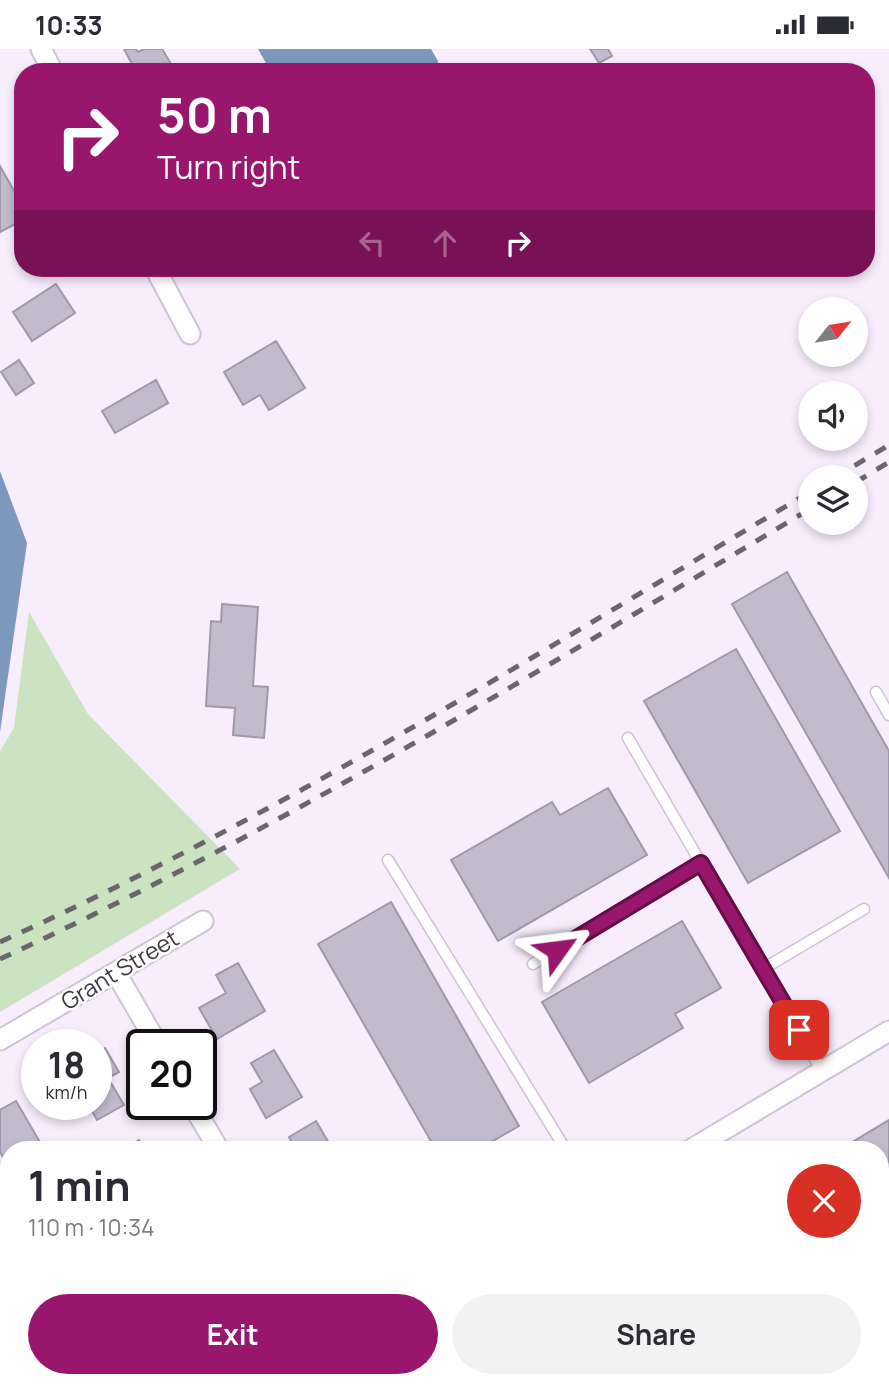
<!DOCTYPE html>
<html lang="en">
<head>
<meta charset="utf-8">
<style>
	:root { --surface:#fff; --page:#f2f2f3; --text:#2b2b33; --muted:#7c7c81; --accent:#98166c }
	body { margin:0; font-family:Manrope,sans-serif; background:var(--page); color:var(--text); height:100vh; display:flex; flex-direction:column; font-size:26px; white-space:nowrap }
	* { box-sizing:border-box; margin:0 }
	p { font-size:23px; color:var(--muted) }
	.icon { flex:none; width:38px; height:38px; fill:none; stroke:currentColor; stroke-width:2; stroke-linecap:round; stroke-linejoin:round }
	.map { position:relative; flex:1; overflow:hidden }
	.details { position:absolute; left:0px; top:1092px; width:889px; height:247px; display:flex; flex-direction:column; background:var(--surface); border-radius:28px 28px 0 0; box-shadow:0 4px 10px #0003 }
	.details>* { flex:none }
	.top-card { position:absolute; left:14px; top:14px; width:861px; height:214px; border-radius:28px; box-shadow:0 4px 10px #0003; background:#98166c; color:#fff; overflow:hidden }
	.needle { width:46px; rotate:60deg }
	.buttons { position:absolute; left:798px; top:248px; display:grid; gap:14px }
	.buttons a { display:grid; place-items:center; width:70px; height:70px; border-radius:50%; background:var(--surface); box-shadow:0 4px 10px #0003; font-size:35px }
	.speed { position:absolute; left:21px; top:980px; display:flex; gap:14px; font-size:35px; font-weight:700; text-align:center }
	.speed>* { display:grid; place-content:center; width:91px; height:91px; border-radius:50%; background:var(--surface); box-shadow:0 4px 10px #0003; line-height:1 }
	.speed small { font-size:18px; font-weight:400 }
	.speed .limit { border:4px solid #111; border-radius:10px; background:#fff; color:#111 }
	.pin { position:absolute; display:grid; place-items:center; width:60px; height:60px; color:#fff; margin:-30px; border-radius:14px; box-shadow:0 4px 10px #0006 }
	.me { position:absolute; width:77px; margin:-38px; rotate:59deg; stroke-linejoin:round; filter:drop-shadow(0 0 5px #0008) }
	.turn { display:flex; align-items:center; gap:24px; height:147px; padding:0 28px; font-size:32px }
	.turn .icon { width:91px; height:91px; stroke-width:2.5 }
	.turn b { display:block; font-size:49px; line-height:60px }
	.lanes { display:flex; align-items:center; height:66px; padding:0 28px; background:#0003; justify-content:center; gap:35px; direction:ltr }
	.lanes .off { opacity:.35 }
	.round { display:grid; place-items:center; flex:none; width:74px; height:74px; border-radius:37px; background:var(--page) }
	.overview { display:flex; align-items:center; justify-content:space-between; height:119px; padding:0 28px }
	h1 { font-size:42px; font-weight:700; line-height:52px }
	.action { display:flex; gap:14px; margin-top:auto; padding:14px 28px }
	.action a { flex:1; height:80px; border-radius:42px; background:var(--accent); color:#fff; font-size:28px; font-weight:700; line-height:80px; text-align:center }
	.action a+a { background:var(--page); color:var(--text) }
	.status { display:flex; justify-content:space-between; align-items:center; height:49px; padding:0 35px; background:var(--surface); direction:ltr }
	.status svg { height:19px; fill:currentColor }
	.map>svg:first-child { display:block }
	.green { fill:#cce3c1 }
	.water { fill:#7d98bd }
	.building { fill:#c1bbcd; stroke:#9e99aa; stroke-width:2 }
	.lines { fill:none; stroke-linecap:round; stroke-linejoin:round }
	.lane-casing { stroke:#cec4d4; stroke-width:13 }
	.street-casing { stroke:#cec4d4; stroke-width:23 }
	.lane { stroke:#fff; stroke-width:10 }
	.street { stroke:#fff; stroke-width:19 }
	.rail { stroke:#6b656e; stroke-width:5; stroke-dasharray:12 12; stroke-linecap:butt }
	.route-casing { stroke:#630e46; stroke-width:18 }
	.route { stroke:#98166c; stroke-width:12 }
	.labels { text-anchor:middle; stroke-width:5; stroke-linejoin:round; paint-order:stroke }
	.street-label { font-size:23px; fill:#3d393f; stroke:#fff }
</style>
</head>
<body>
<div class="status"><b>10:33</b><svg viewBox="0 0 49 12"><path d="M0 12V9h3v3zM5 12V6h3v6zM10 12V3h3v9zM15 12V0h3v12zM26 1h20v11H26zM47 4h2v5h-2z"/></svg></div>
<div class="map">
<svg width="889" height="1338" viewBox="0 0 889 1338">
	<rect width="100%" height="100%" fill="#f7edfd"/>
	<path class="green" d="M 29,563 L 88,665 L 240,820 L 0,963 L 0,702 L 14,679 Z"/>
	<path class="water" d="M 258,0 L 431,0 L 438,12 L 438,23 L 271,23 Z
		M 0,422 L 27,494 L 0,683 Z
		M 93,1330 L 280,1330 L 275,1338 L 97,1338 Z"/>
	<path class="building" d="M 124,0 L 136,0 L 138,3 L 144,0 L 162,0 L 176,23 L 119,23 L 132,15 Z
		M 590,0 L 608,0 L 612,7 L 599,14 Z
		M 0,117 L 23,158 L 23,171 L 0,183 Z
		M 56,235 L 75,264 L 32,292 L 13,263 Z
		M 276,292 L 305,339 L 269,361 L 260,346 L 243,356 L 224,323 Z
		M 19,311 L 34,334 L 16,346 L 1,323 Z
		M 156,331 L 168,354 L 115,384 L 102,362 Z
		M 787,523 L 889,702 L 889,829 L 732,555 Z
		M 222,555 L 258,558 L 253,637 L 268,638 L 264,689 L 233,686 L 235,659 L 206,657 L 211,572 L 221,573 Z
		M 736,600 L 840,782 L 748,834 L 644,652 Z
		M 608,739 L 647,806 L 498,892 L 451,811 L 552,753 L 560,766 Z
		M 391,853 L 519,1077 L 477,1101 L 436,1101 L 318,895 Z
		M 682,872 L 721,939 L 675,965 L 683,979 L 589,1034 L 542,953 Z
		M 238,914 L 265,962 L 217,990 L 199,959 L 226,944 L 216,926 Z
		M 105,999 L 119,1023 L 108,1029 L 124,1056 L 97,1071 L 88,1055 L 96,1055 L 96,1004 Z
		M 274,1001 L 302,1048 L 266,1069 L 250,1040 L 262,1033 L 251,1014 Z
		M 16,1052 L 44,1100 L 9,1101 L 9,1118 L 0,1103 L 0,1061 Z
		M 889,1071 L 889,1163 L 880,1148 L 880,1101 L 853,1101 L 849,1095 Z
		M 316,1072 L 333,1101 L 296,1101 L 289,1088 Z
		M 139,1091 L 145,1101 L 123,1101 Z
		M 583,1330 L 636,1330 L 640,1338 L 588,1338 Z
		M 708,1330 L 750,1330 L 755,1338 L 713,1338 Z"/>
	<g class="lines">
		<g class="lane-casing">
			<path id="lane" d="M 876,643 L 889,666
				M 628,689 L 822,1022
				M 388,811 L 566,1101
				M 533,915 L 701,814
				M 763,920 L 864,860
				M 713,1087 L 718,1101
				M 880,1267 L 889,1278
				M 675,1330 L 680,1338
				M 836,1330 L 841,1338"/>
		</g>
		<g class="street-casing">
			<path id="street" d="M 41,0 L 53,23
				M 155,219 L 190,285
				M 116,924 L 158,996
				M 0,991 L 203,872
				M 192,1055 L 219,1101
				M 690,1101 L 889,982
				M 0,1228 L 9,1243
				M 61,1330 L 65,1338
				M 353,1330 L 357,1338
				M 566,1330 L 570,1338"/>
		</g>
		<use href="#lane" class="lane"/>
		<use href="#street" class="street"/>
		<path class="rail" d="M 834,429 L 889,396
			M 856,433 L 889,413
			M 0,893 C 281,766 545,600 810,443
			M 0,910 C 281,781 545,618 810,460"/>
	</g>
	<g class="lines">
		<g class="route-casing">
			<path id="route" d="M 557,901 L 701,814 L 799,981"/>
		</g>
		<use href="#route" class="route"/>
	</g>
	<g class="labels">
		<g class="street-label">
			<text transform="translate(120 921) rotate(-31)" y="8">Grant Street</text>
		</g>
	</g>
</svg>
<div class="buttons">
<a><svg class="needle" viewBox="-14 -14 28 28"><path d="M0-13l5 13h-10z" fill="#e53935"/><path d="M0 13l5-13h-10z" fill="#7c7c81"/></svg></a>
<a><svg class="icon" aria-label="sound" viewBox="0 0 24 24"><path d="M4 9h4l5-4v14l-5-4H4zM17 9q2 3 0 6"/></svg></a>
<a><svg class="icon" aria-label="layers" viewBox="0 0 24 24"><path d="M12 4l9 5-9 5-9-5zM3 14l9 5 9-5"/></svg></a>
</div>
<div class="speed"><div>18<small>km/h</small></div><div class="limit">20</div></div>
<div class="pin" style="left:799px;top:981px;background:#d93025"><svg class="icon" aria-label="arrive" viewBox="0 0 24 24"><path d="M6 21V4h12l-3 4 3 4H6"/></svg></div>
<svg class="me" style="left:557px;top:901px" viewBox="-20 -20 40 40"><path d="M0-17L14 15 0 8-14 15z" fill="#98166c" stroke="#fff" stroke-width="4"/></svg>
<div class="top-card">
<div class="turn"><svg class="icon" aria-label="right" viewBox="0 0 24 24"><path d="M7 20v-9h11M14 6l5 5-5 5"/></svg><div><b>50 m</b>Turn right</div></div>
<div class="lanes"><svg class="icon off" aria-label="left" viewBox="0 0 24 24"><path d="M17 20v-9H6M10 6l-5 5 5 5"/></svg><svg class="icon off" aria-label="ahead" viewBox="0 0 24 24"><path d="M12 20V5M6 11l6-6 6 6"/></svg><svg class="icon" aria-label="right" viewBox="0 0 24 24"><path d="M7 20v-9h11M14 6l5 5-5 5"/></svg></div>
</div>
<section class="details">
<div class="overview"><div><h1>1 min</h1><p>110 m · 10:34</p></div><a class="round" style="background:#d93025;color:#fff"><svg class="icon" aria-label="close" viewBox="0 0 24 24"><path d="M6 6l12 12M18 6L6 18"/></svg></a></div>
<div class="action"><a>Exit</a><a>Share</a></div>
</section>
</div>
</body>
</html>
